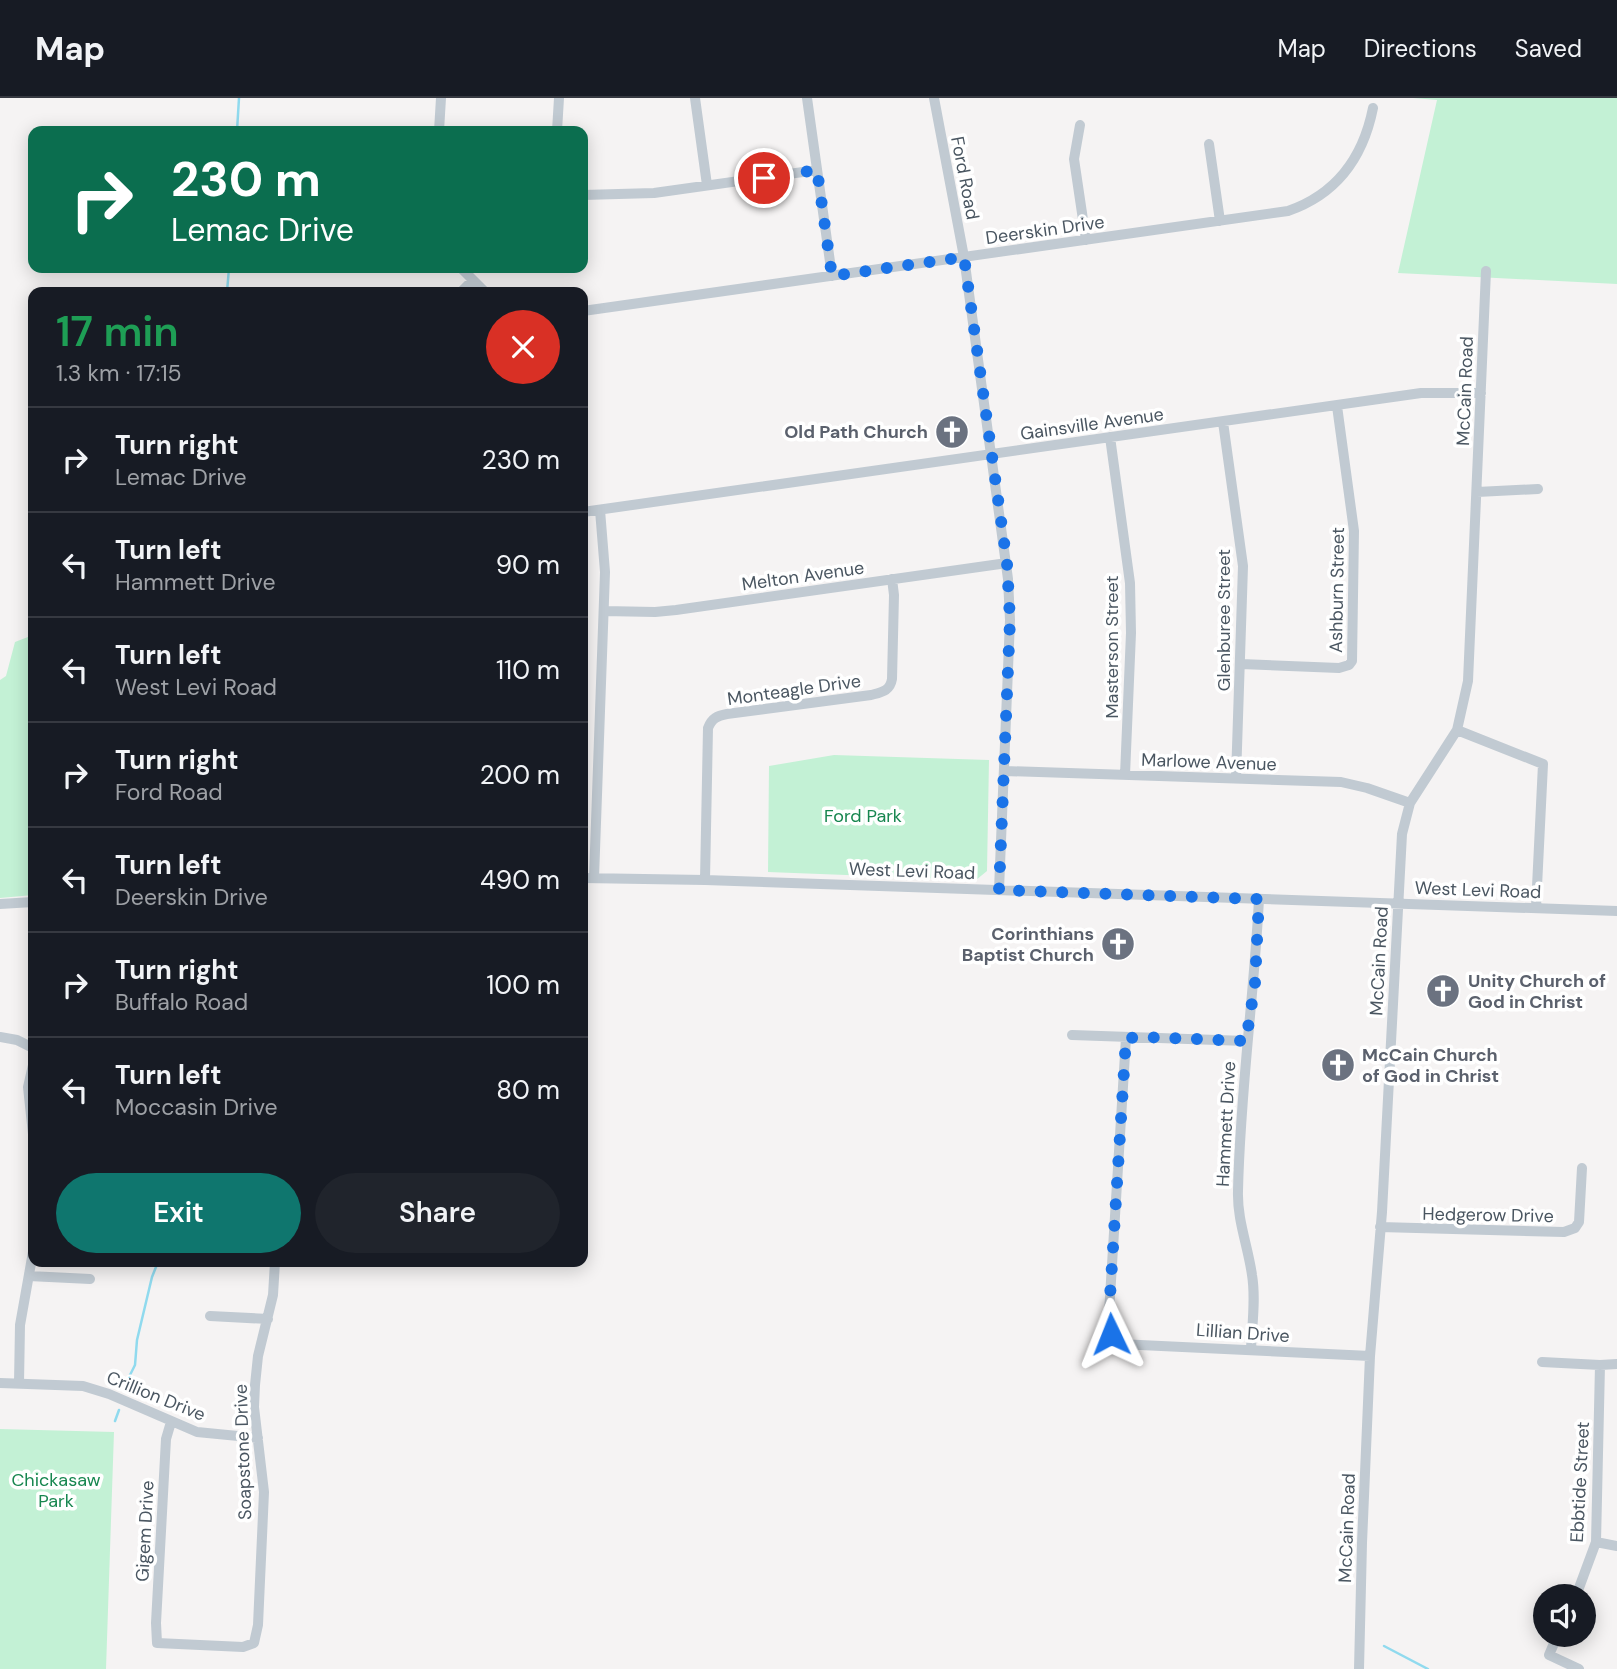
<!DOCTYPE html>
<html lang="en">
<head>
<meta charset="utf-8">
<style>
	:root { --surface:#171b24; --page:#20242c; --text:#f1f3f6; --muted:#9ea1a6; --line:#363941; --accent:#0f766e }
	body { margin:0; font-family:"DM Sans",sans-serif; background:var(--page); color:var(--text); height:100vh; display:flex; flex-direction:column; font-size:26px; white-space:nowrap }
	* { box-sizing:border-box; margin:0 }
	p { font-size:23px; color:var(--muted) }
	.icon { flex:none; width:38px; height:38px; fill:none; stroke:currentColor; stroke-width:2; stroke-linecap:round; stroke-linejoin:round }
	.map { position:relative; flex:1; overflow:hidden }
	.sheet { position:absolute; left:28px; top:189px; width:560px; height:980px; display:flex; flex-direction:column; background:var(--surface); border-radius:14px; box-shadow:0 4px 18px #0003 }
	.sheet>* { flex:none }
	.top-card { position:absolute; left:28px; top:28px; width:560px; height:147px; border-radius:14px; box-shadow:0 4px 18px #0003; background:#0b6e4f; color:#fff; overflow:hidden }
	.buttons { position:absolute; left:1533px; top:1486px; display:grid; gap:14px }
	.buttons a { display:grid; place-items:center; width:63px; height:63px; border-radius:50%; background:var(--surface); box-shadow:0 4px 18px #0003; font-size:35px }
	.pin { position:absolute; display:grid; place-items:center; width:60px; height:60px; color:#fff; margin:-30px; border:4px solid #fff; border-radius:50%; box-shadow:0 2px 7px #0007 }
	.me { position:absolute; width:77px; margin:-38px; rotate:358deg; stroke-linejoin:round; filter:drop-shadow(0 0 5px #0008) }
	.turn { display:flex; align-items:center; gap:24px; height:147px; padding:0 28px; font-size:32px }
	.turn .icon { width:91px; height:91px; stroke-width:2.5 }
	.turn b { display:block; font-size:49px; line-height:60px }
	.round { display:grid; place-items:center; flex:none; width:74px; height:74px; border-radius:37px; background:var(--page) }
	.head { display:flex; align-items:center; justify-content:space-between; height:119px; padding:0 28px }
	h1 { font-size:42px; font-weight:600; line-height:52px; color:#1e9e55 }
	.primary-button { display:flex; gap:14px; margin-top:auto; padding:14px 28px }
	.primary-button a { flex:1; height:80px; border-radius:42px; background:var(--accent); color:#fff; font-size:28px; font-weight:600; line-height:80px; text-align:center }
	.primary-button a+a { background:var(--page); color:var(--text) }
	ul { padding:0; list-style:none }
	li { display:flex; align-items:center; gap:21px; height:105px; padding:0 28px; border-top:2px solid var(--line) }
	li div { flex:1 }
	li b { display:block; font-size:26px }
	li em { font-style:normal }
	header { display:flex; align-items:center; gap:42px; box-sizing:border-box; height:98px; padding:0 35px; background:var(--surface); border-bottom:2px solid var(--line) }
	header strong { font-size:33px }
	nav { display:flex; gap:38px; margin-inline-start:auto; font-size:24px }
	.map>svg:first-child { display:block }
	.green { fill:#c3f1d5 }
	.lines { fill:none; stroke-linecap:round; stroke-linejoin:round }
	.stream { stroke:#90daee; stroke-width:2.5 }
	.minor { stroke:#c1cad2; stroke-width:10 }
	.route { stroke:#1a73e8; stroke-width:12; stroke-dasharray:0 21.6 }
	.labels { text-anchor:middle; stroke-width:7; stroke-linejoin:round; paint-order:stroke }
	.street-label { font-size:18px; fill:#4a5661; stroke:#fff }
	.worship-label { font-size:18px; font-weight:bold; fill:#5b616d; stroke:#fff; text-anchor:end }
	.park-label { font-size:18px; fill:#17864f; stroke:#fff }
</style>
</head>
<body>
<header>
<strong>Map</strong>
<nav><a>Map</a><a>Directions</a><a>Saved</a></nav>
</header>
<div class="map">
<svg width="1617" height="1571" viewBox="0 0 1617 1571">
	<rect width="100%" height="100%" fill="#f5f3f3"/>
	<path class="green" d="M 1413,0 L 1617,0 L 1617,186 L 1398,175 L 1437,2 Z
		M 33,537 L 33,797 L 0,800 L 0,582 L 6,578 L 15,544 Z
		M 834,657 L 989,662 L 987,773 L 976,782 L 768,774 L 769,668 Z
		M 0,1331 L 114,1334 L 106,1571 L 0,1571 Z"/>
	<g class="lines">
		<path class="stream" d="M 237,33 L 239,0
			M 227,194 L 229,170
			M 124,1289 L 135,1267 L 137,1242 L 152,1179 L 158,1164
			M 115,1323 L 119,1312
			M 1384,1548 L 1428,1571"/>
		<path class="minor" d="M 695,0 L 707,87
			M 807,0 L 832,178
			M 934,0 L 964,159 L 1008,481 L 1010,522 L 999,792
			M 1080,27 L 1074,61 L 1086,142
			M 439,33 L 441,0
			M 557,33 L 559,0
			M 1209,46 L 1220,123
			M 583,97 L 654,95 L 817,72
			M 461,170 L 485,194
			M 461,194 L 472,183
			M 583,213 L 1288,113 C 1337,96 1363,60 1373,10
			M 1223,324 L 1243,468 L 1236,680
			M 1110,339 L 1130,485 L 1131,535 L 1125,677
			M 1477,394 L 1538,391
			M 583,414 L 1421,295 L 1481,295
			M 604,513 L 655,514 L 676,512 L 1007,465
			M 1241,566 L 1339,570 L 1349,567 L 1352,563 L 1354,433 L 1337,308
			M 1457,632 L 1543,666 L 1536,809
			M 1005,673 L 1341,684 L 1367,690 L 1410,705
			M 583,780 L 705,782 L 1617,813
			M 594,780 L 605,474 L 600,412
			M 705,782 L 708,630 C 712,620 717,618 727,616 L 871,597 C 882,594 890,593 892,581 L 894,497 L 892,481
			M 0,806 L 33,804
			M 1072,937 L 1246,943
			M 0,939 L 17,942 L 33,950
			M 1126,940 L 1109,1215 L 1112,1241 L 1119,1246 L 1370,1258
			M 33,967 L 28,989 L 33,1036
			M 1380,1129 L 1564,1134 L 1575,1130 L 1579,1124 L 1582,1070
			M 29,1178 L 90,1181
			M 210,1218 L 268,1221
			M 1251,1251 C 1252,1227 1256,1201 1252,1177 C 1248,1148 1237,1122 1238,1093 C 1240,995 1254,899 1259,801
			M 1542,1264 L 1600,1267 L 1617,1266
			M 0,1285 L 83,1288 L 109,1296 L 197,1334 L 258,1340
			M 19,1285 L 20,1227 L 33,1154
			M 171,1324 L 166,1341 L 156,1525 L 157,1545 L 243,1549 L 254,1545 L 258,1527 L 264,1394 L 254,1309 L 255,1287 L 258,1258 L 273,1197 L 275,1164
			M 1596,1444 L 1617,1448
			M 1576,1498 L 1596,1444 L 1600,1267
			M 1558,1536 L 1549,1557 L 1579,1571
			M 1359,1571 L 1362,1445 L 1370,1258 L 1382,1114 L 1402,736 L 1410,705 L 1457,632 L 1468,583 L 1486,173"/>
	</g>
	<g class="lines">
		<path class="route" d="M 764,80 L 817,72 L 832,178 L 964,159 L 1007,465 L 1010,522 L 999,792 L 1259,801 L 1255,885 L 1246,943 L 1144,939 L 1126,940 L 1109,1215 L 1111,1236"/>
	</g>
	<defs>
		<g id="church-disc" transform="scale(1.75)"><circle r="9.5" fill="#6b7280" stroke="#fff"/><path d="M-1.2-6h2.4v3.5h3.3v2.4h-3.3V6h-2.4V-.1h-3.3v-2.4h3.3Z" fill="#fff"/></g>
	</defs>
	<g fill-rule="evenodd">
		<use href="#church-disc" x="952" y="334"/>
		<use href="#church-disc" x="1118" y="846"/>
		<use href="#church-disc" x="1443" y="893"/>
		<use href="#church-disc" x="1338" y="967"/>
	</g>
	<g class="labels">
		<g class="street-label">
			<text transform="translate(965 80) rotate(79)" y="6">Ford Road</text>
			<text transform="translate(1045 132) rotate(-8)" y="6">Deerskin Drive</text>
			<text transform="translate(1465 293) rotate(-88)" y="6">McCain Road</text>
			<text transform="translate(1092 326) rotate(-8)" y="6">Gainsville Avenue</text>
			<text transform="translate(803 478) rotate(-8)" y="6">Melton Avenue</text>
			<text transform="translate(1337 492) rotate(-89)" y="6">Ashburn Street</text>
			<text transform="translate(1224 522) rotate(-90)" y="6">Glenburee Street</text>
			<text transform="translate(1112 549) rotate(-90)" y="6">Masterson Street</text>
			<text transform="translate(794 592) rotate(-8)" y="6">Monteagle Drive</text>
			<text transform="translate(1209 664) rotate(2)" y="6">Marlowe Avenue</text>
			<text transform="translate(912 773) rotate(2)" y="6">West Levi Road</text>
			<text transform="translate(1478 792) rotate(2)" y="6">West Levi Road</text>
			<text transform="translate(1379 863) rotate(-87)" y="6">McCain Road</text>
			<text transform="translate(1226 1026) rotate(-87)" y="6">Hammett Drive</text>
			<text transform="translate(1488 1117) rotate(1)" y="6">Hedgerow Drive</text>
			<text transform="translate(1243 1235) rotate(4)" y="6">Lillian Drive</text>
			<text transform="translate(156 1298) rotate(22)" y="6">Crillion Drive</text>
			<text transform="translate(243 1354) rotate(-92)" y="6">Soapstone Drive</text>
			<text transform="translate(1580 1384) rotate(-87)" y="6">Ebbtide Street</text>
			<text transform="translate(1347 1430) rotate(-88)" y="6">McCain Road</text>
			<text transform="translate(145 1433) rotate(-87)" y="6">Gigem Drive</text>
		</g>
		<g class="worship-label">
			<text x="928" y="340">Old Path Church</text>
			<text x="1094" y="842">Corinthians<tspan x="1094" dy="21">Baptist Church</tspan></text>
			<text x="1468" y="889" text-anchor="start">Unity Church of<tspan x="1468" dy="21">God in Christ</tspan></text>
			<text x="1362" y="963" text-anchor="start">McCain Church<tspan x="1362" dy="21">of God in Christ</tspan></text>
		</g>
		<g class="park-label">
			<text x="863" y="724">Ford Park</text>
			<text x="56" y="1388">Chickasaw<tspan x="56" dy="21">Park</tspan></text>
		</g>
	</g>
</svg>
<div class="buttons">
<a><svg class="icon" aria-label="sound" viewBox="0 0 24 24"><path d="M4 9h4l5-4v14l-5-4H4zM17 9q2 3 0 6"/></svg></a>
</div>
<div class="pin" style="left:764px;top:80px;background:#d93025"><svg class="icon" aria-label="arrive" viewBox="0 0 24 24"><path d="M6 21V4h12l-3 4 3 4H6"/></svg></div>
<svg class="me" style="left:1111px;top:1236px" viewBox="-20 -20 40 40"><path d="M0-17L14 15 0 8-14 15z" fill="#1a73e8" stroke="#fff" stroke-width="4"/></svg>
<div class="top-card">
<div class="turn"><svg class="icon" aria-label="right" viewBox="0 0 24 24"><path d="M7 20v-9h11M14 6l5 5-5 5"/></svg><div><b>230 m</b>Lemac Drive</div></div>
</div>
<section class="sheet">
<div class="head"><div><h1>17 min</h1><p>1.3 km · 17:15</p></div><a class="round" style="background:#d93025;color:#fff"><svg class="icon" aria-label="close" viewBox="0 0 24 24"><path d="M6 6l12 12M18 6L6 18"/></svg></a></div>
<ul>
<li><svg class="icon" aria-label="right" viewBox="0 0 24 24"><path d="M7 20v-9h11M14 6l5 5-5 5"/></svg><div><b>Turn right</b><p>Lemac Drive</p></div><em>230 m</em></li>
<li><svg class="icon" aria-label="left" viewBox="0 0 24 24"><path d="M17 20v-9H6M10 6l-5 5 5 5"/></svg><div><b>Turn left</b><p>Hammett Drive</p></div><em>90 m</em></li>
<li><svg class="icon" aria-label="left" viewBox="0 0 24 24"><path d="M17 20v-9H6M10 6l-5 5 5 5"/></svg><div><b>Turn left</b><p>West Levi Road</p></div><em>110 m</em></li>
<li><svg class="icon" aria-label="right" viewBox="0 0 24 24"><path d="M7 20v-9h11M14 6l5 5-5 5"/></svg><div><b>Turn right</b><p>Ford Road</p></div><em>200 m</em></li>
<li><svg class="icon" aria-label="left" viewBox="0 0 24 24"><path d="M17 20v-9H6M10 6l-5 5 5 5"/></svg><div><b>Turn left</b><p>Deerskin Drive</p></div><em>490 m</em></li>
<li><svg class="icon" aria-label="right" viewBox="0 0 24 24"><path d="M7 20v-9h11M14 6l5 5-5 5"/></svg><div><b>Turn right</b><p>Buffalo Road</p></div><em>100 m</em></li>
<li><svg class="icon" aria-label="left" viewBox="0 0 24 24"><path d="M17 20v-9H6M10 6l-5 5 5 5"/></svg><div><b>Turn left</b><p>Moccasin Drive</p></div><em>80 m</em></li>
</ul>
<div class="primary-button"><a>Exit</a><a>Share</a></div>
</section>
</div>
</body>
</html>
